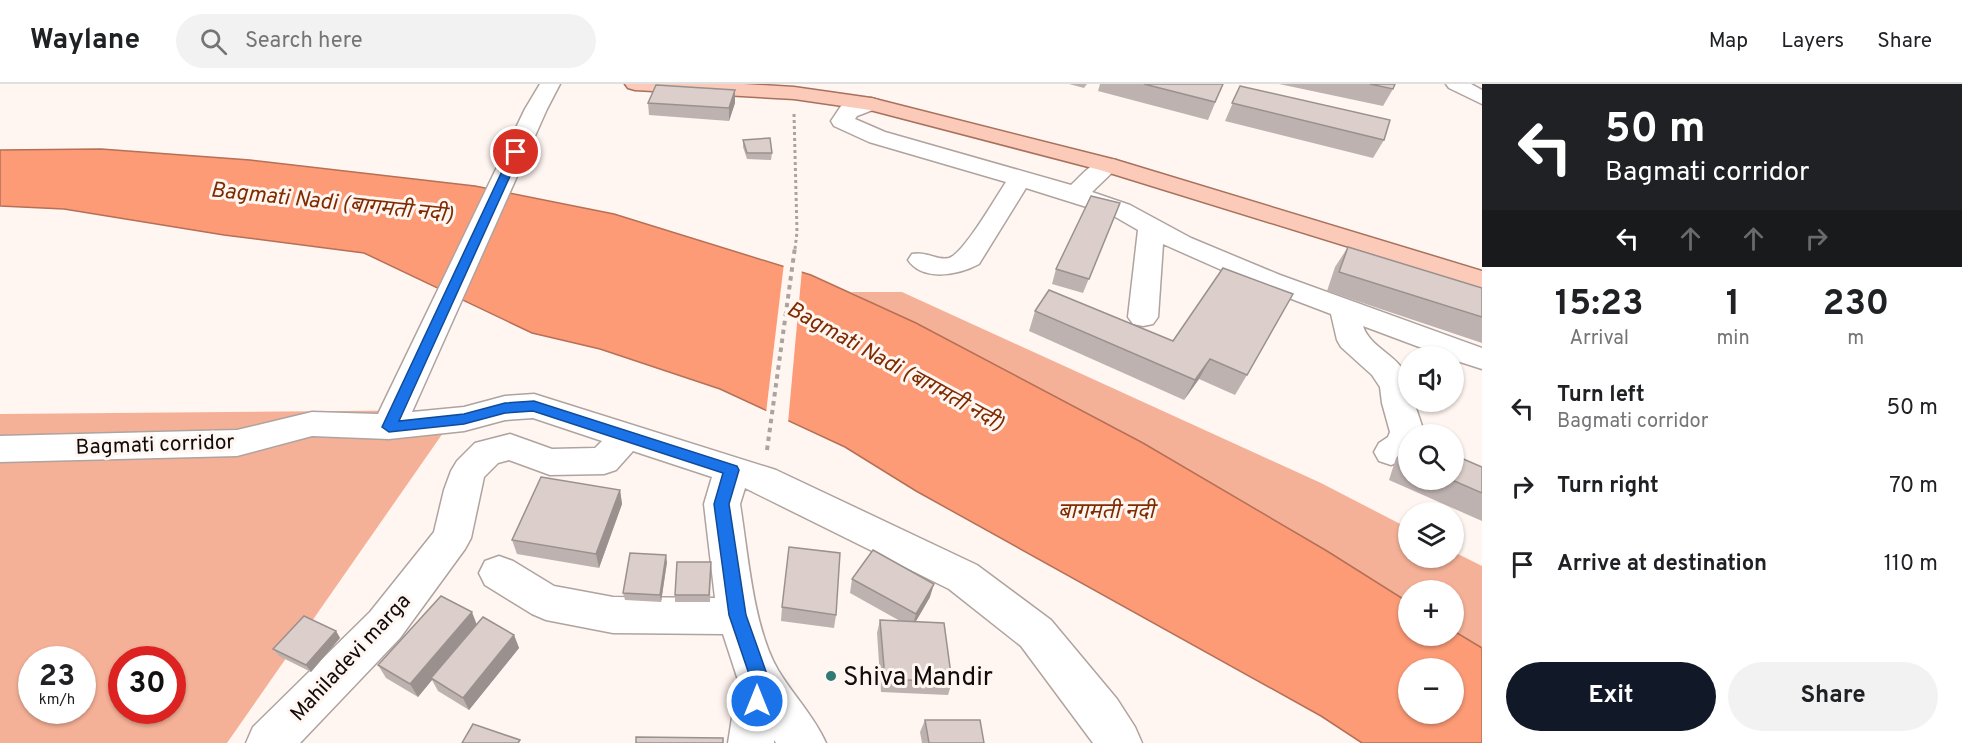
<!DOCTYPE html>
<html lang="en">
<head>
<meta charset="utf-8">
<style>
	:root { --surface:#fff; --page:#f2f2f2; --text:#202124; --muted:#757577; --line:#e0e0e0; --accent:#111827 }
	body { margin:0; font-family:Overpass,"Noto Sans Devanagari",sans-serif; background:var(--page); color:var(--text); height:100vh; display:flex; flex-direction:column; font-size:22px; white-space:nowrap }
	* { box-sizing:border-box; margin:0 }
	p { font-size:20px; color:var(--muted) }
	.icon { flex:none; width:33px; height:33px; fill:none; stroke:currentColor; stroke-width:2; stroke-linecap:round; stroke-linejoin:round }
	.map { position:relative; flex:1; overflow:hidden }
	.panel { display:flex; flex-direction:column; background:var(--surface); width:480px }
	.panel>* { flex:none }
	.guide { background:#202124; color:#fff; overflow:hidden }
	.buttons { position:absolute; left:1398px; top:262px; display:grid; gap:12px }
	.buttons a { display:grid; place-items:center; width:66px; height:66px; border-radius:50%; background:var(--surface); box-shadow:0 2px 4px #0004; font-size:30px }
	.speed { position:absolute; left:18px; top:562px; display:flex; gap:12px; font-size:30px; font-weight:700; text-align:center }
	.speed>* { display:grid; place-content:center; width:78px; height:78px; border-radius:50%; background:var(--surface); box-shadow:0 2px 4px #0004; line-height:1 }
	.speed small { font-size:15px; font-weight:400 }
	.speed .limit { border:9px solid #d22; background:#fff; color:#111 }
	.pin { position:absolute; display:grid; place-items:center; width:51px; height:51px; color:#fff; margin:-26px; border:3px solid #fff; border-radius:50%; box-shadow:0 2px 6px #0007 }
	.me { position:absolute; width:66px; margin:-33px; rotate:0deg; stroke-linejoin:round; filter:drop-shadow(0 0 4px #0008) }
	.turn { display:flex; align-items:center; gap:21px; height:126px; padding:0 24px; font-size:27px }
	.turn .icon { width:78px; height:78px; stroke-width:2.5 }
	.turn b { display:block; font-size:42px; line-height:51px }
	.lanes { display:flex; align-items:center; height:57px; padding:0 24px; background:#0003; justify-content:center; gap:30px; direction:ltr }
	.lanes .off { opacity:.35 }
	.eta { display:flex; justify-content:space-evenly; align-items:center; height:102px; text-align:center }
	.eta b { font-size:36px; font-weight:700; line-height:42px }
	.cta { display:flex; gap:12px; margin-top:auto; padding:12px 24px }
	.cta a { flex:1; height:69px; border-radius:36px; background:var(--accent); color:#fff; font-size:24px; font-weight:700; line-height:69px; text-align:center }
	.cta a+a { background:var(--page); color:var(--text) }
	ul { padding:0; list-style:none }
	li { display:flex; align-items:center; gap:18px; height:78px; padding:0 24px }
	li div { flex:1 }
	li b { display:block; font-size:22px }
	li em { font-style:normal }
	header { display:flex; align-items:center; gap:36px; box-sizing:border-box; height:84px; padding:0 30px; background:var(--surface); border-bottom:2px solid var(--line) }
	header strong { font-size:28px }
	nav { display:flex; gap:33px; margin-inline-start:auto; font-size:21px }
	.search { width:420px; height:54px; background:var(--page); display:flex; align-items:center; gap:15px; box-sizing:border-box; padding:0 21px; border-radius:33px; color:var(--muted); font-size:22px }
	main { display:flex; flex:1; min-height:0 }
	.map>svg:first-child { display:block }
	.green { fill:#f5b197; fill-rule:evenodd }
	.water { fill:#fc9b76; stroke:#b57056; stroke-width:1.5; fill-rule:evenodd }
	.pier { fill:#fff5f1 }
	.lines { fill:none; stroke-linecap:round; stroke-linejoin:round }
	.minor-casing { stroke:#afa39f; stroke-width:3 }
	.major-casing { stroke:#a7715d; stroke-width:3 }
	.path-far1 { stroke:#aba3a0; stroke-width:3; stroke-dasharray:3 3; stroke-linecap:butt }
	.path { stroke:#aba3a0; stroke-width:4; stroke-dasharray:4.5 4.5; stroke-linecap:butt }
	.minor { fill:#fff; fill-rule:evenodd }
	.major { fill:#fbcab8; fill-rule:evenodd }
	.wall { fill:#bdb2af }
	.shaded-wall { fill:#9a918e }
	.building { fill:#dccfcb; stroke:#9a918e; stroke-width:1.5 }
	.route { fill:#1a73e8; stroke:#114b97; stroke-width:1.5 }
	.poi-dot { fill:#307976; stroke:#fff5f1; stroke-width:2 }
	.labels { text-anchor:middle; stroke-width:6; stroke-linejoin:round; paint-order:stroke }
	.street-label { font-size:21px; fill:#100c0b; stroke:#fff5f1 }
	.water-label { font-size:22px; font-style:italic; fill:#7f2b00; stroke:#fff5f1 }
	.near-poi-label { font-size:26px; fill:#100c0b; stroke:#fff5f1; text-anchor:start }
</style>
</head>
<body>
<header>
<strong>Waylane</strong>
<div class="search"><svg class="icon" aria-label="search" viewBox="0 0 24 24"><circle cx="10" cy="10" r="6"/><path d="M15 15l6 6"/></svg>Search here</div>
<nav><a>Map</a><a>Layers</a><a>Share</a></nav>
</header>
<main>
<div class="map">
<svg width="1482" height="659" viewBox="0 0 1482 659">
	<rect width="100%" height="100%" fill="#fff5f1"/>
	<path class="green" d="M 851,208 L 902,208 L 1321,399 L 1408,444 L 1408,474 L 1454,474 L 1454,468 L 1482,482 L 1482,564 L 1454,547 L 1454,507 L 1408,507 L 1408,518 L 1327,467 L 1143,359 Z
		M 459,326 L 227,659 L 0,659 L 0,330 ZM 32,576 L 82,576 L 82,627 L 32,627 ZM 122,576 L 172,576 L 172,627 L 122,627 Z"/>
	<path class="water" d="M 101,65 L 250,76 L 475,102 L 614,130 L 811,191 L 916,239 L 1143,359 L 1327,467 L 1408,518 L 1408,552 L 1454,552 L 1454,547 L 1482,564 L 1482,659 L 1362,659 L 1321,632 L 916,407 L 845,363 L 720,305 L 600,265 L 532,249 L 364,169 L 224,151 L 64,125 L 0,122 L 0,66 ZM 1408,585 L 1454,585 L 1454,630 L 1408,630 Z"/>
	<path class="pier" d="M 784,179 L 802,185 L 788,339 L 766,329 Z"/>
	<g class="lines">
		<g class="minor-casing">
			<path id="minor" d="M 540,0 L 560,0 L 547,25 L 412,328 L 464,323 L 505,312 L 534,310 L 776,386 L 977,481 L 1051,536 L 1117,615 L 1135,643 L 1142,659 L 1093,659 L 1021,562 L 949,505 L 745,404 L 740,420 C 748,469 753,543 778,586 C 793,611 814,632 826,659 L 776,659 L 774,656 L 774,659 L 728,659 L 738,596 L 723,550 L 613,549 L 546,536 L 532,530 L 485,501 L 479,489 L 485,477 L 499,472 L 513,477 L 554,502 L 613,513 L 715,514 L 704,420 L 712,393 L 633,367 L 616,386 L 604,390 L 550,391 L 509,376 L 498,379 L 484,393 L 471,454 L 465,465 L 400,554 L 300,659 L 246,659 L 253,643 L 370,528 L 434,448 L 444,406 L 451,387 L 457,377 L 475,359 L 510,350 L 552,365 L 595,364 L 602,357 L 533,334 L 505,336 L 464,347 L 389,355 L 312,352 L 237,372 L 0,378 L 0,352 L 237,346 L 312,328 L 378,330 L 525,25 Z
				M 1446,0 L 1471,0 L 1482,6 L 1482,20 L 1449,4 Z
				M 871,14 L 878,16 L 882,20 L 878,24 L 857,32 L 855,35 L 885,48 L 1071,101 C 1084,89 1097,71 1116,76 L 1120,81 L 1092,108 L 1130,121 L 1191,154 L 1280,191 L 1482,264 L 1482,285 L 1454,276 L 1454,273 L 1446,273 L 1363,242 C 1370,265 1404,273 1408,298 C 1410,304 1408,312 1408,318 L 1414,318 L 1424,348 L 1423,351 L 1408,351 L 1408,374 L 1391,381 L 1379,377 L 1374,368 L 1379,359 L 1388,353 L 1390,348 L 1382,319 L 1380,303 L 1372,291 L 1341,263 L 1337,256 L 1331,230 L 1260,203 L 1163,160 L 1158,233 L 1153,240 L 1143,242 L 1133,240 L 1128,233 L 1138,146 L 1112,131 L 1026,104 L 979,180 C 959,191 923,198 908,176 L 912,170 C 927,167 937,177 949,174 C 964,169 996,113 1006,98 L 869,58 L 834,42 L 831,37 L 841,22 Z"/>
		</g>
		<g class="major-casing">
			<path id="major" d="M 625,0 L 744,0 L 794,3 L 871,14 L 1116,76 L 1482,187 L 1482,204 L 1100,86 L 870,26 L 794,15 L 635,6 L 628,4 Z"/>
		</g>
		<path class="path-far1" d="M 794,30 L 797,148 L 795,165"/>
		<path class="path" d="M 767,366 L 795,163"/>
		<use href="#minor" class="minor"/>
		<use href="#major" class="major"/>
	</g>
	<path class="wall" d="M 1069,0 L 1087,0 L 1084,4 Z
		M 1100,0 L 1223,0 L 1208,36 L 1098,7 Z
		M 1279,0 L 1395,0 L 1393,5 L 1383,22 Z
		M 1240,2 L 1384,56 L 1373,74 L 1225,37 Z
		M 648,19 L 735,19 L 729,37 L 649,31 Z
		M 743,56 L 772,69 L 771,76 L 747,75 L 743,63 Z
		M 1120,119 L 1083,209 L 1052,200 L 1056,185 Z
		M 1348,163 L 1482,204 L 1482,259 L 1327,207 L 1335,183 Z
		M 1049,206 L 1247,291 L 1235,311 L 1199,295 L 1184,316 L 1029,247 L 1035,227 Z
		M 1408,360 L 1408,396 L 1454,396 L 1482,383 L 1482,437 L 1389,396 L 1396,374 Z
		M 620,406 L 622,420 L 599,484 L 517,470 L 512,456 Z
		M 667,478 L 661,518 L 625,516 L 623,509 Z
		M 711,485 L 710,518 L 675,518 L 675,511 Z
		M 852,495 L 930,513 L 916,537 L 952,598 L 948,611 L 881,608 L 877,549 L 880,536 L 900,537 L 850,509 Z
		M 782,523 L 836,531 L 834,544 L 781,537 Z
		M 477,541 L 514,551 L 519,564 L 469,626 L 438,607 L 432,596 L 418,613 L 386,594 L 378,581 Z
		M 336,547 L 340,554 L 311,588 L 279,572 L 273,565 Z
		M 925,636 L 984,659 L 922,659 L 920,648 Z"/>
	<path class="shaded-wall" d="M 735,6 L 735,19 L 729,37 L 729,24 Z
		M 1210,275 L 1199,295 L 1184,316 L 1195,296 Z
		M 620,406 L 622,420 L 599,484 L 596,470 Z
		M 666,471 L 667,478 L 661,518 L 660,511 Z
		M 934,500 L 930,513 L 912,544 L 916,530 Z
		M 472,528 L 477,541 L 431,594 L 432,596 L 418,613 L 410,600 Z
		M 336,547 L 340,554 L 311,588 L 306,581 Z
		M 514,551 L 519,564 L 469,626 L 463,614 Z"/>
	<path class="building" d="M 1144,0 L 1223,0 L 1215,18 Z
		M 1370,0 L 1395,0 L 1393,5 Z
		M 656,1 L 735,6 L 729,24 L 648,19 Z
		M 1240,2 L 1390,36 L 1384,56 L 1232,19 Z
		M 770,54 L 772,69 L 747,69 L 743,56 Z
		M 1091,112 L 1120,119 L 1089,195 L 1056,185 Z
		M 1348,163 L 1482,204 L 1482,233 L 1339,188 Z
		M 1223,184 L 1293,210 L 1247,291 L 1210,275 L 1195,296 L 1035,227 L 1049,206 L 1173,257 Z
		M 1408,368 L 1408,377 L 1406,376 Z
		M 1454,371 L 1482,383 L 1482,409 L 1452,396 L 1454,396 Z
		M 541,393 L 620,406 L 596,470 L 512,456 Z
		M 789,463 L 840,469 L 836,531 L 782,523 Z
		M 873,466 L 934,500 L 916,530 L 852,495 Z
		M 630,469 L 666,471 L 660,511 L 623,509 Z
		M 677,478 L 711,478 L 709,511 L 675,511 Z
		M 441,512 L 472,528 L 410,600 L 378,581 Z
		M 304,532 L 336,547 L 306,581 L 273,565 Z
		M 483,533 L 514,551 L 463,614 L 431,594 Z
		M 880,536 L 944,539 L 952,598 L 885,595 Z
		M 925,636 L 980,636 L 984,659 L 929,659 Z
		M 473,640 L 520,656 L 518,659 L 462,659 Z
		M 636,653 L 723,654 L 723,659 L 636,659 Z"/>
	<path class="route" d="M 512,66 L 521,68 L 399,337 L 464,330 L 505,319 L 534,317 L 737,382 L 739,386 L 729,420 L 746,531 L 769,596 L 763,623 L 757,626 L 751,623 L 748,617 L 751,596 L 729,531 L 714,420 L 723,389 L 533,327 L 505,329 L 464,340 L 389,348 L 382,343 Z"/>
	<circle class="poi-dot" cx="831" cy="592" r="6"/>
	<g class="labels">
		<g class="street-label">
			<text transform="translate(155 360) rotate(-2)" y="7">Bagmati corridor</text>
			<text transform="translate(350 573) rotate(-47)" y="7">Mahiladevi marga</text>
		</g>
		<g class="water-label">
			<text transform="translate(332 117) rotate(6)" y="8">Bagmati Nadi (बागमती नदी)</text>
			<text transform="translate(896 281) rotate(29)" y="8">Bagmati Nadi (बागमती नदी)</text>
			<text x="1106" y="434">बागमती नदी</text>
		</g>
		<g class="near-poi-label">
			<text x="843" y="601">Shiva Mandir</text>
		</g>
	</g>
</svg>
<div class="buttons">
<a><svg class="icon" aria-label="sound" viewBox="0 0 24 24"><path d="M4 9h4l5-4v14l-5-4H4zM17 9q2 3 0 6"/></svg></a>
<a><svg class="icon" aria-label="search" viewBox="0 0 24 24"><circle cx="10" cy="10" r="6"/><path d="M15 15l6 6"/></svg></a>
<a><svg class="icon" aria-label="layers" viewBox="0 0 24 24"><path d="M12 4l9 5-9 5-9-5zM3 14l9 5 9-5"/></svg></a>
<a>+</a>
<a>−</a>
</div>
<div class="speed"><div>23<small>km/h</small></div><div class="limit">30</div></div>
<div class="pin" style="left:516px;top:68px;background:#d93025"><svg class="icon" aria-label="arrive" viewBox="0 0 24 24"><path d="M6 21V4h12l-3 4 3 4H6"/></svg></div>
<svg class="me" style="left:757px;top:617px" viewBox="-20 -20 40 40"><circle r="17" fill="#1a73e8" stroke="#fff" stroke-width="3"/><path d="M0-11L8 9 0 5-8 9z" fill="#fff"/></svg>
</div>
<section class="panel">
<div class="guide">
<div class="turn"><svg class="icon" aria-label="left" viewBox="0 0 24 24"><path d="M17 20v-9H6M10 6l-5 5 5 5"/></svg><div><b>50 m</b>Bagmati corridor</div></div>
<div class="lanes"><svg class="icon" aria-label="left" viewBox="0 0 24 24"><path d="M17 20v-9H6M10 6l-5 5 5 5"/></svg><svg class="icon off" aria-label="ahead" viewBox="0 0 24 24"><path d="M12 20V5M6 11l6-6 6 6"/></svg><svg class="icon off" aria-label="ahead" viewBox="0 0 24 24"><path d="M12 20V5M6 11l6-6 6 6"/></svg><svg class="icon off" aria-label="right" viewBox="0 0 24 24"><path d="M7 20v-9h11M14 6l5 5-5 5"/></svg></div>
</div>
<div class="eta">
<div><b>15:23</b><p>Arrival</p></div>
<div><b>1</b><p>min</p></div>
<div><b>230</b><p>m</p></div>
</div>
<ul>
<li><svg class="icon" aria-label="left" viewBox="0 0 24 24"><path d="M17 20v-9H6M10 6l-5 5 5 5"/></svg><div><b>Turn left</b><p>Bagmati corridor</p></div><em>50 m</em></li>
<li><svg class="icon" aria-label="right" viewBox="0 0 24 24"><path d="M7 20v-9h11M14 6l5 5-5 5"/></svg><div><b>Turn right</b></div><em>70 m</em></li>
<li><svg class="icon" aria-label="arrive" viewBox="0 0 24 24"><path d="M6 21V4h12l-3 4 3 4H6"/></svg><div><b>Arrive at destination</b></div><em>110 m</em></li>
</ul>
<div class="cta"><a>Exit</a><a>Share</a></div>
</section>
</main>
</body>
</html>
